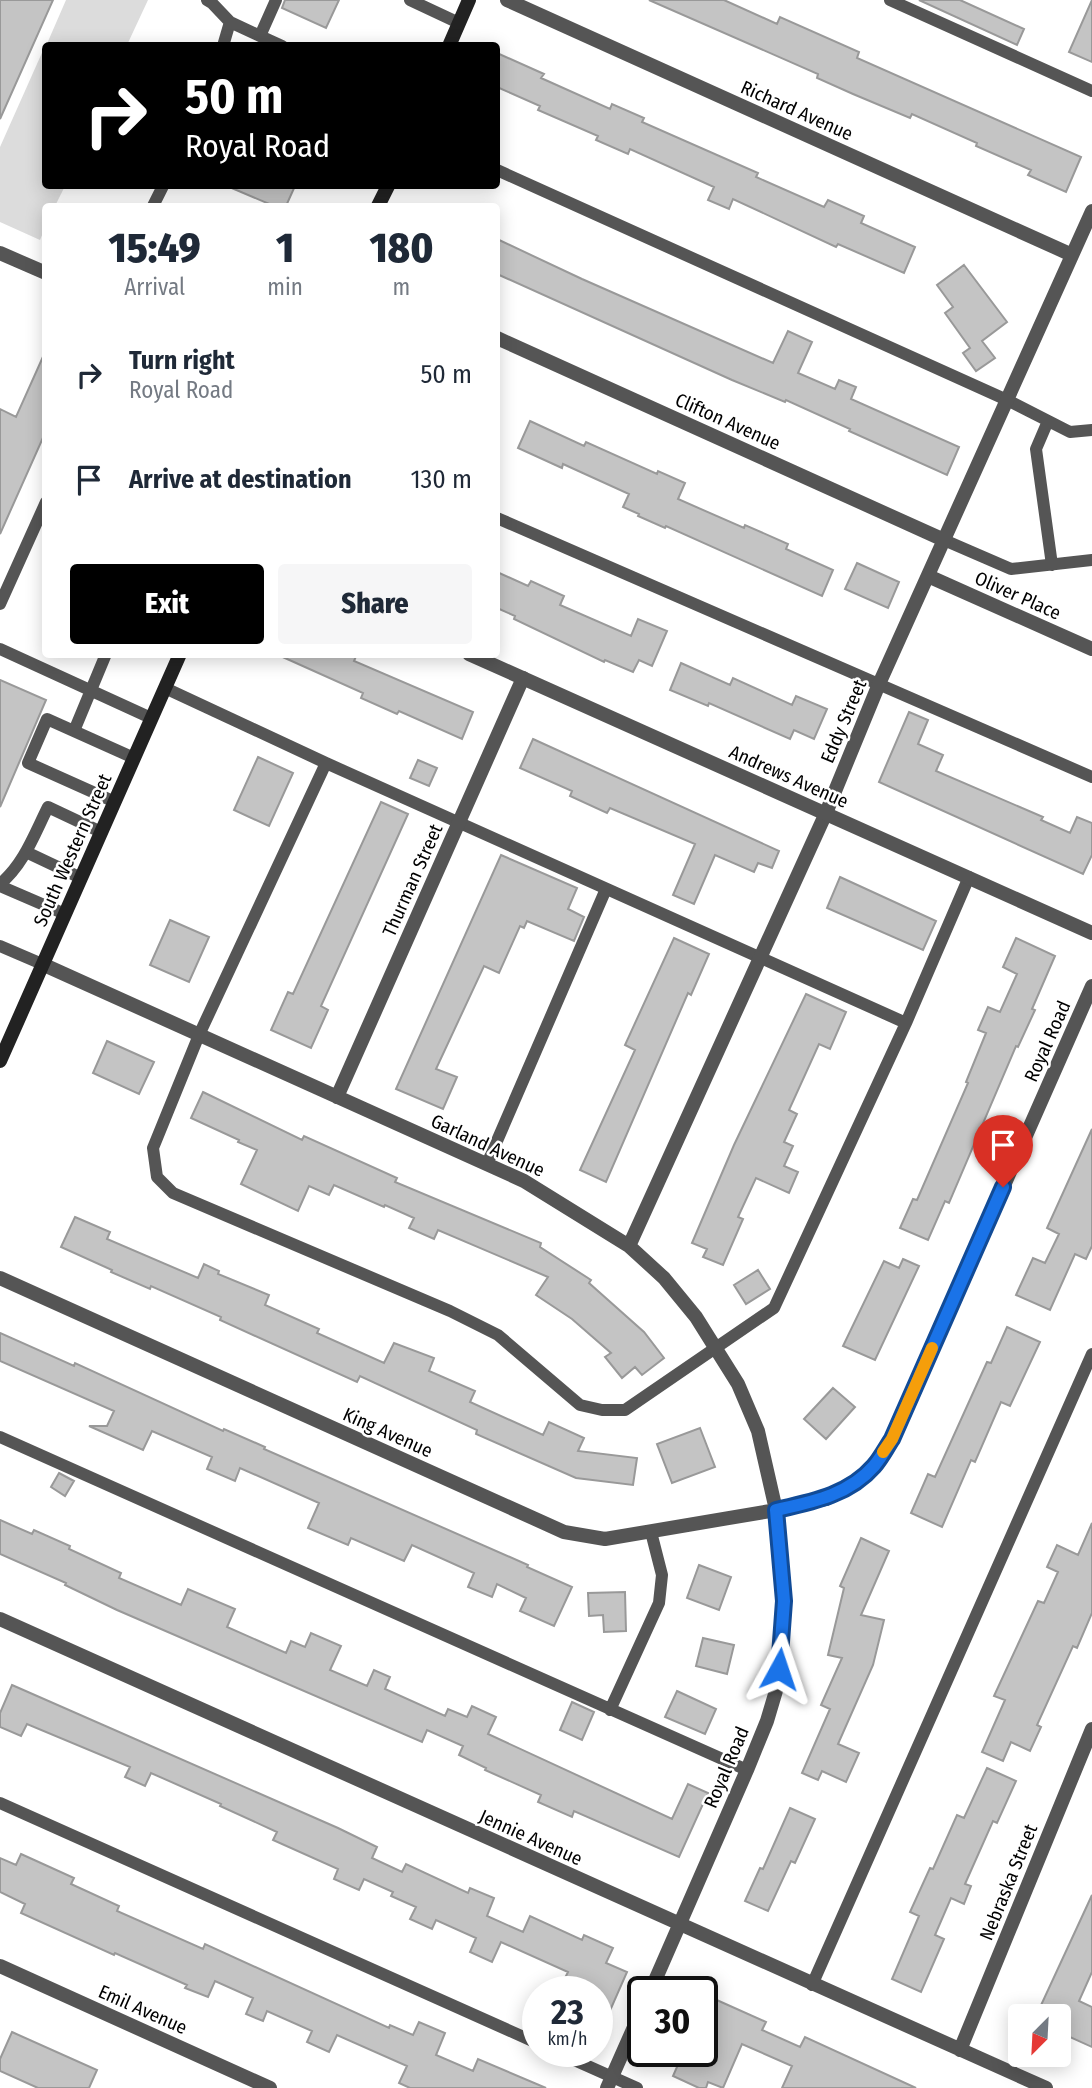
<!DOCTYPE html>
<html lang="en">
<head>
<meta charset="utf-8">
<style>
	:root { --surface:#fff; --page:#f6f6f7; --text:#1f2937; --muted:#747a83; --accent:#000 }
	body { margin:0; font-family:"Fira Sans Condensed",sans-serif; background:var(--page); color:var(--text); height:100vh; display:flex; flex-direction:column; font-size:26px; white-space:nowrap }
	* { box-sizing:border-box; margin:0 }
	p { font-size:23px; color:var(--muted) }
	.icon { flex:none; width:38px; height:38px; fill:none; stroke:currentColor; stroke-width:2; stroke-linecap:round; stroke-linejoin:round }
	.map { position:relative; flex:1; overflow:hidden }
	.side { position:absolute; left:42px; top:203px; width:458px; height:455px; display:flex; flex-direction:column; background:var(--surface); border-radius:7px; box-shadow:0 4px 18px #0003 }
	.side>* { flex:none }
	.banner { position:absolute; left:42px; top:42px; width:458px; height:147px; border-radius:7px; box-shadow:0 4px 18px #0003; background:#000; color:#fff; overflow:hidden }
	.needle { width:46px; rotate:204deg }
	.buttons { position:absolute; left:1008px; top:2004px; display:grid; gap:14px }
	.buttons a { display:grid; place-items:center; width:63px; height:63px; border-radius:7px; background:var(--surface); box-shadow:0 4px 18px #0003; font-size:35px }
	.speed { position:absolute; left:522px; top:1976px; display:flex; gap:14px; font-size:35px; font-weight:700; text-align:center }
	.speed>* { display:grid; place-content:center; width:91px; height:91px; border-radius:50%; background:var(--surface); box-shadow:0 4px 18px #0003; line-height:1 }
	.speed small { font-size:18px; font-weight:400 }
	.speed .limit { border:4px solid #111; border-radius:10px; background:#fff; color:#111 }
	.pin { position:absolute; display:grid; place-items:center; width:60px; height:60px; color:#fff; margin:-72px -30px; border-radius:50% 50% 50% 0; rotate:-45deg; box-shadow:0 0 7px #0007 }
	.pin .icon { rotate:45deg }
	.me { position:absolute; width:77px; margin:-38px; rotate:5deg; stroke-linejoin:round; filter:drop-shadow(0 0 5px #0008) }
	.turn { display:flex; align-items:center; gap:24px; height:147px; padding:0 28px; font-size:32px }
	.turn .icon { width:91px; height:91px; stroke-width:2.5 }
	.turn b { display:block; font-size:49px; line-height:60px }
	.eta { display:flex; justify-content:space-evenly; align-items:center; height:119px; text-align:center }
	.eta b { font-size:42px; font-weight:800; line-height:49px }
	.primary-button { display:flex; gap:14px; margin-top:auto; padding:14px 28px }
	.primary-button a { flex:1; height:80px; border-radius:7px; background:var(--accent); color:#fff; font-size:28px; font-weight:800; line-height:80px; text-align:center }
	.primary-button a+a { background:var(--page); color:var(--text) }
	ul { padding:0; list-style:none }
	li { display:flex; align-items:center; gap:21px; height:105px; padding:0 28px }
	li div { flex:1 }
	li b { display:block; font-size:26px }
	li em { font-style:normal }
	.map>svg:first-child { display:block }
	.green { fill:#dcdcdc }
	.building { fill:#c4c4c4; stroke:#999; stroke-width:2 }
	.lines { fill:none; stroke-linecap:round; stroke-linejoin:round }
	.service { stroke:#555; stroke-width:12 }
	.minor { stroke:#555; stroke-width:14 }
	.tertiary { stroke:#555; stroke-width:14 }
	.secondary { stroke:#222; stroke-width:14 }
	.route-casing { stroke:#114b97; stroke-width:18 }
	.route { stroke:#1a73e8; stroke-width:12 }
	.slow { stroke:#f59e0b; stroke-width:12 }
	.labels { text-anchor:middle; stroke-width:5; stroke-linejoin:round; paint-order:stroke }
	.street-label { font-size:19px; fill:#000; stroke:#fff }
</style>
</head>
<body>
<div class="map">
<svg width="1092" height="2088" viewBox="0 0 1092 2088">
	<rect width="100%" height="100%" fill="#fff"/>
	<path class="green" d="M 66,0 L 148,0 L 127,45 L 46,46 Z
		M 45,46 L 46,186 L 65,186 L 55,206 L 46,206 L 45,228 L 40,240 L 0,222 L 0,147 Z"/>
	<path class="building" d="M 0,0 L 53,0 L 0,119 Z
		M 285,0 L 339,0 L 326,28 L 282,8 Z
		M 649,0 L 724,0 L 777,24 L 780,17 L 859,52 L 857,58 L 1081,157 L 1066,192 L 1028,175 L 1031,170 L 976,146 L 977,143 L 912,114 L 910,118 L 853,94 L 817,78 L 818,74 Z
		M 919,0 L 960,0 L 1024,29 L 1017,45 Z
		M 1092,0 L 1092,62 L 1069,52 Z
		M 497,53 L 544,74 L 541,78 L 610,109 L 612,104 L 644,118 L 642,122 L 758,173 L 756,177 L 824,207 L 828,200 L 864,216 L 861,223 L 915,247 L 904,273 L 838,244 L 836,247 L 733,199 L 729,209 L 708,200 L 714,187 L 630,149 L 628,154 L 596,140 L 598,136 L 538,110 L 540,106 L 497,87 Z
		M 227,186 L 295,186 L 286,206 L 274,206 Z
		M 497,239 L 582,279 L 773,363 L 788,331 L 812,342 L 798,373 L 835,389 L 839,380 L 856,387 L 851,399 L 959,447 L 947,475 L 849,431 L 850,429 L 786,400 L 785,402 L 732,380 L 497,274 Z
		M 964,265 L 1007,322 L 982,341 L 995,358 L 976,371 L 963,353 L 970,348 L 945,313 L 953,307 L 937,285 Z
		M 46,350 L 46,431 L 0,534 L 0,409 L 16,417 Z
		M 530,421 L 584,446 L 586,442 L 657,474 L 658,471 L 685,483 L 678,499 L 744,528 L 745,525 L 788,544 L 786,549 L 833,570 L 822,596 L 666,526 L 665,528 L 638,516 L 639,514 L 623,507 L 629,494 L 563,464 L 562,468 L 518,448 Z
		M 857,563 L 899,582 L 888,608 L 845,589 Z
		M 497,572 L 528,586 L 531,581 L 564,596 L 560,605 L 631,636 L 638,619 L 667,631 L 652,666 L 639,660 L 633,672 L 605,660 L 604,662 L 514,619 L 515,616 L 497,608 Z
		M 276,654 L 357,654 L 354,661 L 473,712 L 462,739 L 399,711 L 397,714 L 361,698 L 363,693 Z
		M 681,663 L 730,685 L 733,678 L 792,705 L 796,696 L 827,709 L 814,739 L 794,730 L 790,739 L 709,703 L 708,706 L 670,690 Z
		M 0,680 L 46,700 L 0,807 Z
		M 909,712 L 928,720 L 918,744 L 943,755 L 936,771 L 1043,817 L 1041,820 L 1070,833 L 1077,817 L 1092,823 L 1092,855 L 1083,874 L 879,782 Z
		M 533,739 L 779,851 L 772,868 L 758,863 L 754,872 L 715,855 L 694,904 L 673,895 L 695,844 L 610,808 L 607,813 L 570,796 L 572,791 L 520,768 Z
		M 258,757 L 293,773 L 269,826 L 234,810 Z
		M 418,760 L 437,768 L 429,786 L 410,778 Z
		M 381,802 L 408,814 L 321,1006 L 328,1010 L 311,1048 L 271,1030 L 288,992 L 293,994 Z
		M 501,855 L 577,888 L 568,909 L 584,917 L 574,941 L 527,921 L 524,928 L 520,926 L 499,973 L 484,966 L 436,1069 L 457,1077 L 443,1109 L 396,1089 Z
		M 840,877 L 936,921 L 923,950 L 827,908 Z
		M 170,920 L 209,937 L 189,982 L 150,965 Z
		M 674,938 L 709,954 L 691,995 L 688,993 L 606,1182 L 580,1170 L 635,1050 L 625,1045 Z
		M 1016,938 L 1055,956 L 1032,1009 L 1035,1010 L 1018,1047 L 1016,1046 L 949,1203 L 945,1201 L 928,1240 L 900,1228 L 913,1199 L 917,1200 L 968,1083 L 966,1082 L 986,1033 L 978,1030 L 988,1007 L 1000,1012 L 1017,974 L 1003,967 Z
		M 806,994 L 846,1012 L 830,1049 L 819,1044 L 789,1110 L 797,1114 L 784,1142 L 793,1146 L 784,1166 L 798,1172 L 789,1193 L 756,1178 L 738,1217 L 743,1219 L 723,1265 L 703,1257 L 707,1249 L 692,1243 L 734,1145 Z
		M 107,1041 L 154,1062 L 139,1094 L 93,1073 Z
		M 203,1092 L 302,1140 L 304,1136 L 397,1178 L 395,1182 L 541,1243 L 540,1247 L 591,1280 L 589,1283 L 644,1332 L 664,1358 L 642,1375 L 635,1367 L 622,1378 L 605,1357 L 611,1353 L 572,1319 L 536,1295 L 548,1277 L 438,1230 L 434,1239 L 409,1228 L 414,1218 L 385,1205 L 384,1207 L 334,1185 L 329,1195 L 309,1186 L 298,1211 L 241,1184 L 257,1150 L 238,1142 L 239,1140 L 191,1118 Z
		M 1092,1129 L 1092,1246 L 1086,1259 L 1075,1254 L 1050,1310 L 1016,1295 L 1033,1258 L 1045,1263 L 1059,1234 L 1047,1228 Z
		M 75,1217 L 110,1232 L 107,1239 L 198,1278 L 204,1264 L 219,1271 L 218,1274 L 269,1295 L 265,1305 L 319,1329 L 317,1333 L 384,1363 L 394,1343 L 434,1358 L 429,1371 L 475,1391 L 470,1402 L 543,1435 L 549,1422 L 584,1438 L 578,1451 L 637,1458 L 633,1485 L 576,1478 L 476,1434 L 477,1430 L 360,1376 L 357,1382 L 220,1320 L 221,1317 L 151,1286 L 150,1289 L 111,1272 L 112,1270 L 61,1247 Z
		M 903,1259 L 919,1266 L 875,1360 L 843,1346 L 884,1261 L 899,1268 Z
		M 758,1270 L 770,1289 L 746,1304 L 734,1285 Z
		M 1007,1327 L 1040,1342 L 1010,1406 L 1001,1402 L 975,1462 L 971,1460 L 942,1527 L 911,1513 L 928,1474 L 935,1477 L 987,1362 L 991,1363 Z
		M 0,1333 L 74,1366 L 75,1363 L 223,1431 L 224,1429 L 265,1447 L 264,1449 L 528,1565 L 527,1567 L 572,1587 L 554,1626 L 520,1611 L 526,1598 L 497,1584 L 492,1597 L 468,1587 L 474,1573 L 412,1545 L 404,1561 L 351,1538 L 348,1545 L 308,1528 L 319,1503 L 240,1468 L 235,1481 L 207,1469 L 212,1457 L 152,1431 L 143,1450 L 89,1426 L 107,1426 L 114,1411 L 0,1361 Z
		M 833,1388 L 855,1407 L 826,1439 L 804,1419 Z
		M 700,1428 L 715,1467 L 672,1483 L 657,1444 Z
		M 59,1473 L 74,1481 L 65,1496 L 51,1487 Z
		M 0,1520 L 32,1534 L 34,1530 L 70,1546 L 69,1549 L 121,1573 L 119,1578 L 181,1605 L 188,1589 L 235,1609 L 227,1627 L 286,1653 L 291,1641 L 305,1647 L 311,1633 L 341,1646 L 330,1670 L 367,1686 L 374,1670 L 390,1677 L 385,1689 L 445,1716 L 448,1709 L 467,1717 L 472,1706 L 496,1717 L 488,1734 L 672,1819 L 688,1784 L 708,1793 L 679,1857 L 574,1811 L 572,1817 L 538,1802 L 541,1795 L 485,1770 L 486,1768 L 459,1755 L 463,1746 L 427,1730 L 422,1742 L 117,1610 L 65,1585 L 66,1583 L 0,1554 Z
		M 1092,1523 L 1092,1613 L 1077,1648 L 1073,1646 L 1037,1725 L 1041,1727 L 1030,1751 L 1011,1742 L 1003,1761 L 982,1752 L 1005,1700 L 994,1696 L 1038,1601 L 1044,1603 L 1058,1572 L 1047,1567 L 1057,1545 L 1078,1555 Z
		M 861,1538 L 889,1551 L 861,1615 L 884,1620 L 873,1665 L 838,1744 L 859,1753 L 846,1782 L 822,1771 L 818,1780 L 802,1773 L 830,1709 L 821,1705 L 842,1658 L 828,1655 L 844,1588 L 840,1586 Z
		M 699,1565 L 731,1577 L 719,1610 L 687,1598 Z
		M 625,1592 L 626,1631 L 604,1632 L 603,1615 L 589,1616 L 588,1593 Z
		M 703,1638 L 734,1645 L 727,1674 L 696,1666 Z
		M 12,1685 L 338,1828 L 377,1847 L 372,1858 L 402,1872 L 406,1864 L 468,1893 L 470,1888 L 494,1898 L 487,1916 L 523,1932 L 530,1916 L 582,1940 L 584,1935 L 613,1948 L 606,1963 L 627,1972 L 609,2013 L 597,2008 L 597,1992 L 565,1978 L 568,1972 L 501,1942 L 492,1962 L 470,1952 L 476,1938 L 436,1920 L 432,1929 L 410,1919 L 416,1907 L 391,1896 L 393,1892 L 364,1879 L 359,1890 L 334,1879 L 338,1869 L 273,1840 L 277,1832 L 220,1806 L 221,1804 L 151,1773 L 145,1786 L 125,1777 L 130,1767 L 27,1724 L 21,1736 L 0,1727 L 0,1713 Z
		M 677,1691 L 716,1709 L 705,1734 L 665,1717 Z
		M 572,1702 L 594,1712 L 582,1740 L 560,1730 Z
		M 987,1768 L 1016,1781 L 997,1823 L 993,1821 L 965,1884 L 971,1886 L 964,1904 L 951,1898 L 935,1935 L 944,1939 L 921,1992 L 892,1979 L 919,1916 L 910,1912 L 930,1868 L 933,1869 L 957,1815 L 964,1818 Z
		M 790,1808 L 815,1819 L 795,1863 L 791,1861 L 768,1911 L 745,1901 L 760,1868 L 763,1869 Z
		M 21,1854 L 74,1878 L 71,1884 L 119,1906 L 117,1911 L 203,1949 L 205,1944 L 389,2028 L 390,2025 L 413,2035 L 419,2022 L 445,2033 L 436,2055 L 473,2071 L 478,2059 L 546,2088 L 410,2088 L 399,2083 L 407,2066 L 337,2035 L 329,2052 L 307,2042 L 312,2031 L 267,2011 L 263,2021 L 246,2014 L 253,1998 L 215,1981 L 208,1997 L 185,1988 L 187,1985 L 115,1953 L 114,1955 L 21,1913 L 25,1904 L 0,1892 L 0,1858 L 16,1865 Z
		M 1092,1895 L 1092,1972 L 1079,2001 L 1092,2007 L 1092,2047 L 1059,2032 L 1059,2016 L 1036,2016 Z
		M 710,1997 L 766,2022 L 762,2030 L 800,2047 L 805,2037 L 916,2088 L 782,2088 L 792,2066 L 742,2044 L 723,2088 L 708,2082 L 706,2088 L 699,2088 L 673,2076 L 684,2051 L 702,2051 L 702,2017 Z
		M 12,2032 L 97,2070 L 89,2088 L 38,2088 L 0,2071 L 0,2059 Z"/>
	<g class="lines">
		<path class="service" d="M 207,0 L 212,3 L 230,22 L 223,46
			M 276,0 L 260,36 L 282,46
			M 410,0 L 459,23
			M 890,0 L 1092,91
			M 230,22 L 260,36
			M 497,170 L 1007,400 L 1070,432 L 1092,430
			M 153,206 L 163,186
			M 1048,421 L 1036,449 L 1052,565
			M 497,518 L 1092,777
			M 944,540 L 1011,569 L 1092,560
			M 0,604 L 46,502
			M 0,649 L 151,718
			M 165,688 L 326,763 L 906,1023
			M 74,731 L 106,654
			M 326,763 L 199,1035 L 153,1148 L 157,1177 L 173,1193 L 450,1311 L 498,1335 L 580,1405 L 602,1410 L 625,1410 L 774,1308 L 906,1023 L 969,877
			M 115,802 L 28,763 L 47,719 L 134,758
			M 26,852 L 81,878
			M 0,884 C 24,864 34,835 48,807 L 101,832
			M 0,886 L 65,914
			M 0,946 L 42,964
			M 487,1164 L 606,889
			M 0,1437 L 747,1770
			M 610,1710 L 659,1603 L 662,1575 L 651,1532
			M 0,1803 L 537,2043
			M 812,1985 L 1092,1354
			M 554,2051 L 637,2088"/>
		<path class="minor" d="M 507,0 L 1072,255
			M 0,253 L 46,273
			M 497,338 L 944,540
			M 928,576 L 1092,649
			M 42,964 L 524,1181 L 629,1246 L 664,1278 L 696,1317 L 738,1384 L 758,1431 L 776,1510 L 784,1601 L 778,1684 L 767,1721 L 747,1770 L 650,1992
			M 337,1097 L 523,678
			M 629,1246 L 826,813 L 879,684 L 1092,211
			M 0,1278 L 564,1532 L 605,1539 L 776,1510 L 826,1499 L 854,1484 L 874,1466 L 892,1439 L 1092,986
			M 0,1619 L 1046,2088
			M 0,1966 L 270,2088
			M 960,2050 L 1092,1729
			M 607,2088 L 642,2009"/>
		<path class="tertiary" d="M 469,654 L 1092,933"/>
		<path class="secondary" d="M 449,46 L 469,0
			M 378,206 L 388,186
			M 0,1061 L 180,654"/>
	</g>
	<g class="lines">
		<g class="route-casing">
			<path id="route" d="M 779,1669 L 784,1601 L 776,1510 C 812,1502 849,1495 874,1466 C 881,1458 886,1448 892,1439 L 1003,1187"/>
		</g>
		<use href="#route" class="route"/>
		<path class="slow" d="M 883,1452 L 892,1439 L 932,1348"/>
	</g>
	<g class="labels">
		<g class="street-label">
			<text transform="translate(797 110) rotate(24)" y="7">Richard Avenue</text>
			<text transform="translate(728 421) rotate(24)" y="7">Clifton Avenue</text>
			<text transform="translate(1018 595) rotate(24)" y="7">Oliver Place</text>
			<text transform="translate(843 721) rotate(-67)" y="7">Eddy Street</text>
			<text transform="translate(789 776) rotate(24)" y="7">Andrews Avenue</text>
			<text transform="translate(72 850) rotate(-66)" y="7">South Western Street</text>
			<text transform="translate(412 880) rotate(-66)" y="7">Thurman Street</text>
			<text transform="translate(1047 1041) rotate(-66)" y="7">Royal Road</text>
			<text transform="translate(488 1145) rotate(25)" y="7">Garland Avenue</text>
			<text transform="translate(388 1432) rotate(24)" y="7">King Avenue</text>
			<text transform="translate(726 1767) rotate(-67)" y="7">Royal Road</text>
			<text transform="translate(531 1837) rotate(24)" y="7">Jennie Avenue</text>
			<text transform="translate(1008 1882) rotate(-68)" y="7">Nebraska Street</text>
			<text transform="translate(143 2009) rotate(24)" y="7">Emil Avenue</text>
		</g>
	</g>
</svg>
<div class="buttons">
<a><svg class="needle" viewBox="-14 -14 28 28"><path d="M0-13l5 13h-10z" fill="#e53935"/><path d="M0 13l5-13h-10z" fill="#747a83"/></svg></a>
</div>
<div class="speed"><div>23<small>km/h</small></div><div class="limit">30</div></div>
<div class="pin" style="left:1003px;top:1187px;background:#d93025"><svg class="icon" aria-label="arrive" viewBox="0 0 24 24"><path d="M6 21V4h12l-3 4 3 4H6"/></svg></div>
<svg class="me" style="left:779px;top:1669px" viewBox="-20 -20 40 40"><path d="M0-17L14 15 0 8-14 15z" fill="#1a73e8" stroke="#fff" stroke-width="4"/></svg>
<div class="banner">
<div class="turn"><svg class="icon" aria-label="right" viewBox="0 0 24 24"><path d="M7 20v-9h11M14 6l5 5-5 5"/></svg><div><b>50 m</b>Royal Road</div></div>
</div>
<section class="side">
<div class="eta">
<div><b>15:49</b><p>Arrival</p></div>
<div><b>1</b><p>min</p></div>
<div><b>180</b><p>m</p></div>
</div>
<ul>
<li><svg class="icon" aria-label="right" viewBox="0 0 24 24"><path d="M7 20v-9h11M14 6l5 5-5 5"/></svg><div><b>Turn right</b><p>Royal Road</p></div><em>50 m</em></li>
<li><svg class="icon" aria-label="arrive" viewBox="0 0 24 24"><path d="M6 21V4h12l-3 4 3 4H6"/></svg><div><b>Arrive at destination</b></div><em>130 m</em></li>
</ul>
<div class="primary-button"><a>Exit</a><a>Share</a></div>
</section>
</div>
</body>
</html>
